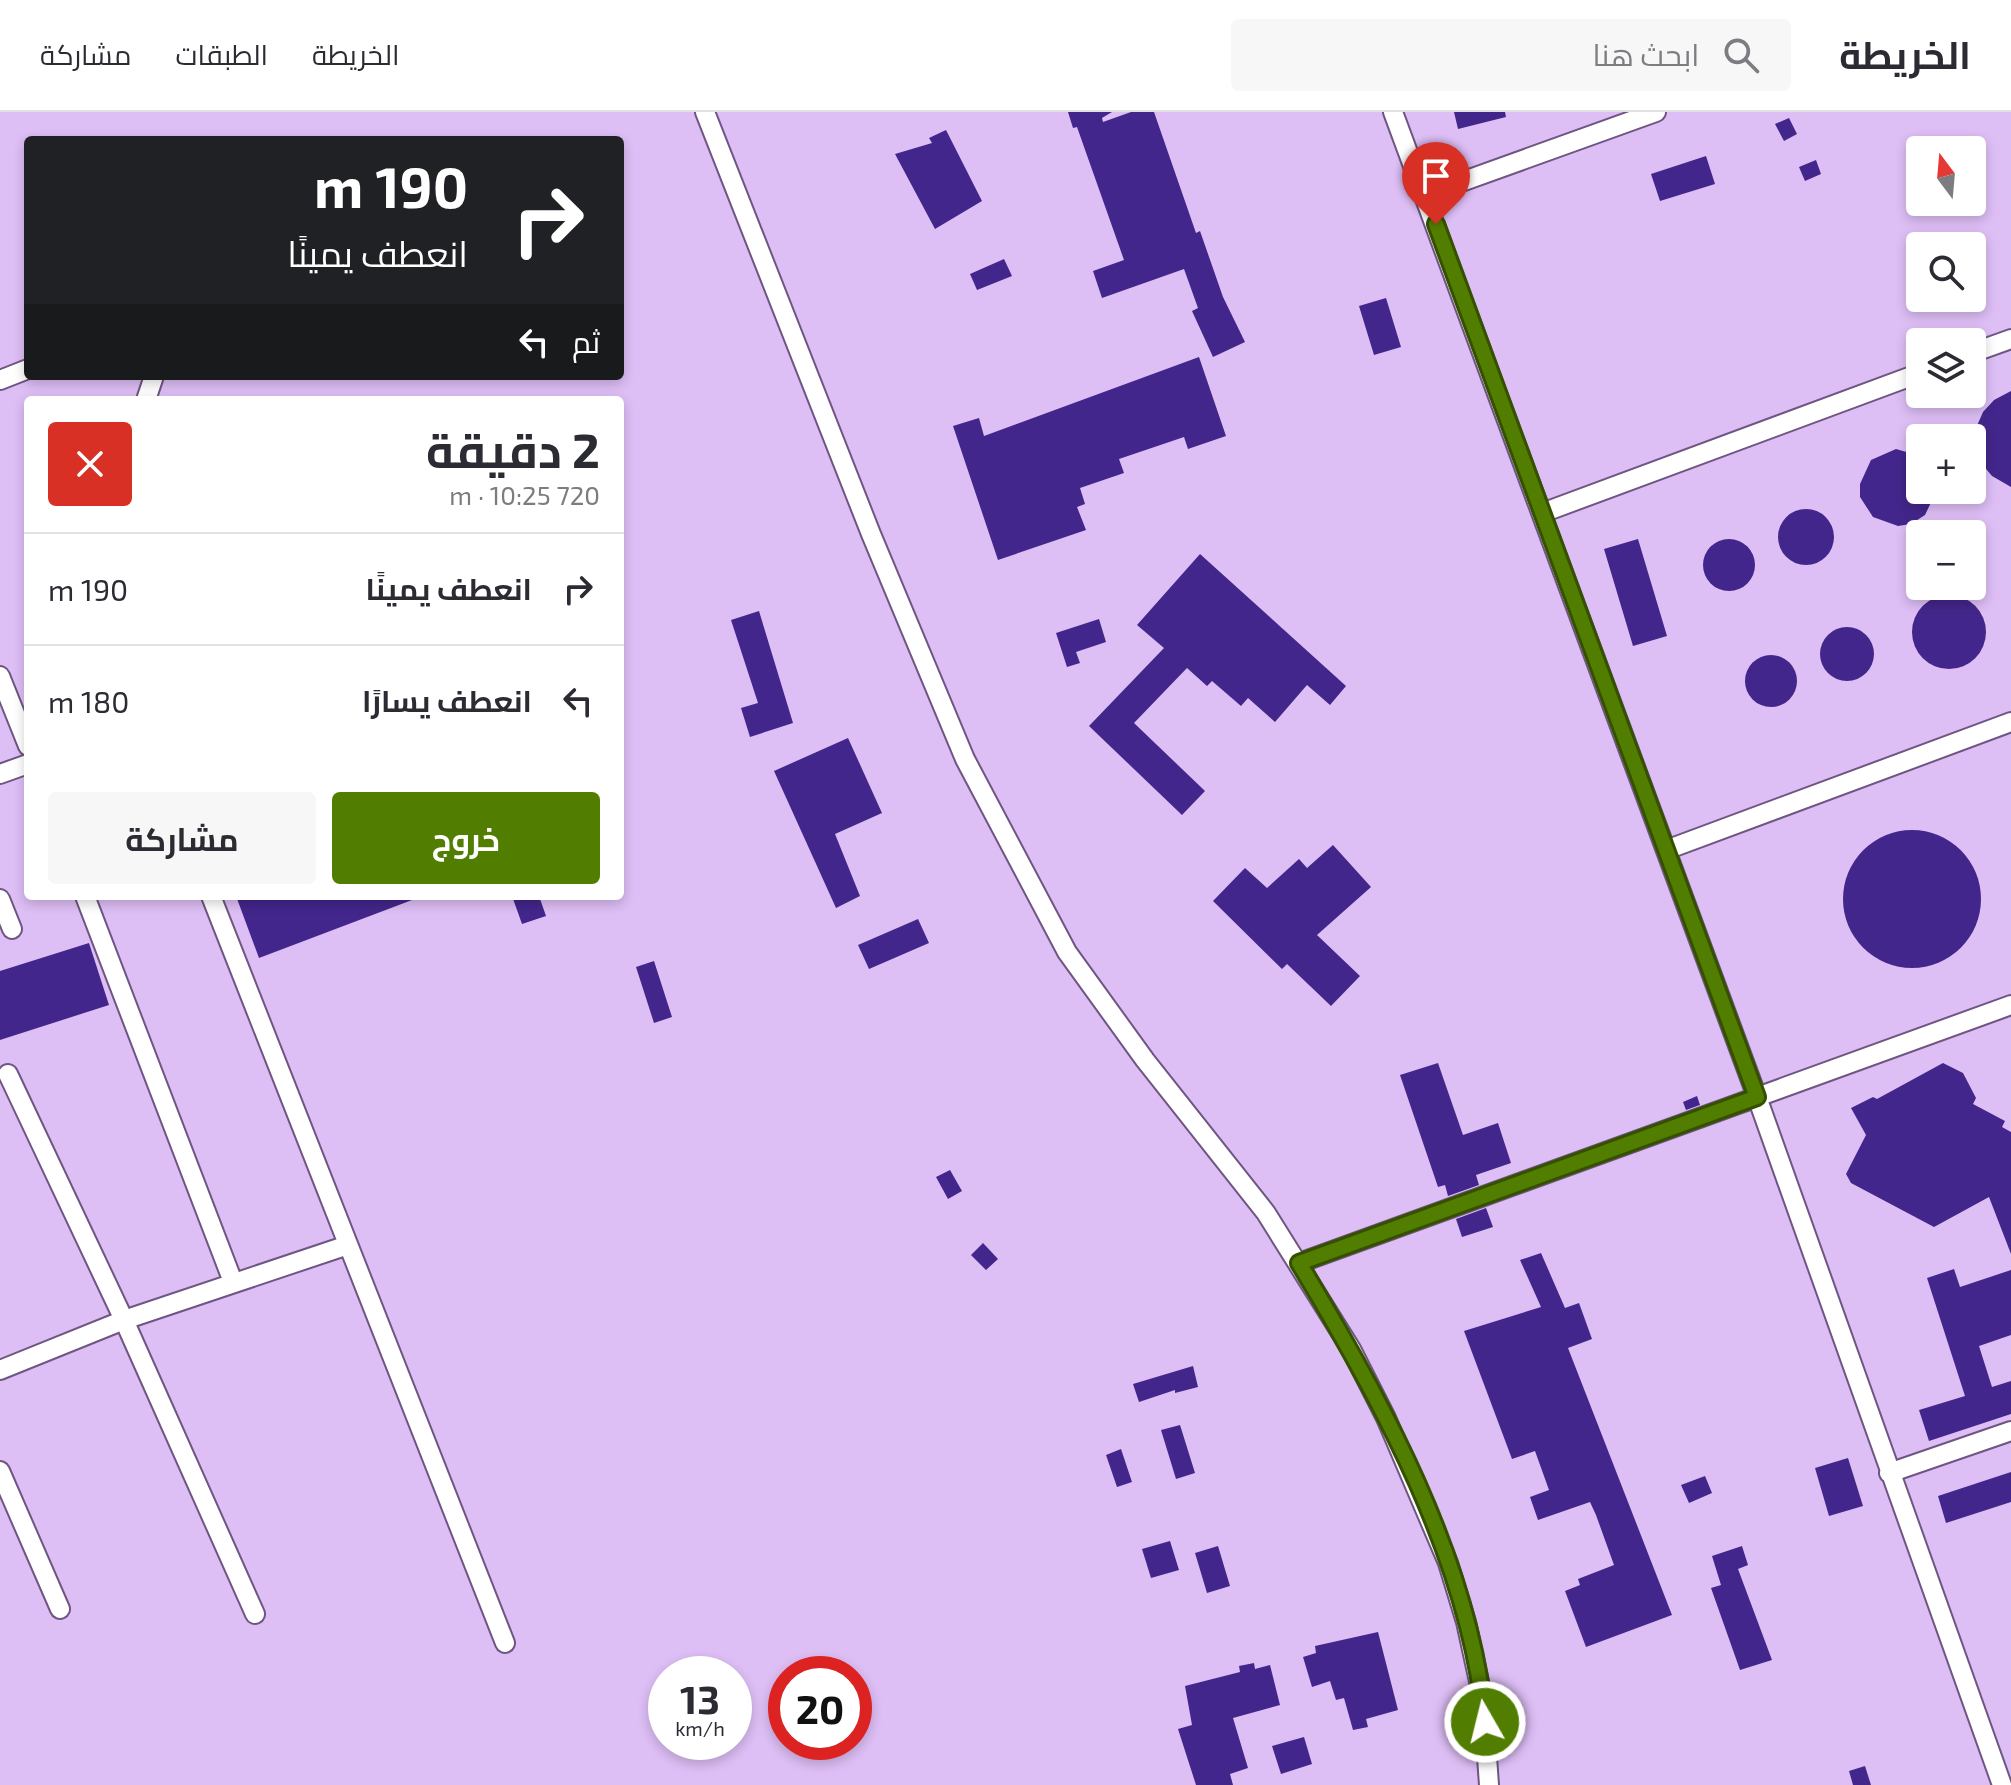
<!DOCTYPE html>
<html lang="ar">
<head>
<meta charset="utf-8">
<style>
	:root { --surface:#fff; --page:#f7f7f7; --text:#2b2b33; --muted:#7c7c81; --line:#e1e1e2; --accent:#517d00 }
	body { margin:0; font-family:"Exo 2",Cairo,sans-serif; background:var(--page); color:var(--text); direction:rtl; height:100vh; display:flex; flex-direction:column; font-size:30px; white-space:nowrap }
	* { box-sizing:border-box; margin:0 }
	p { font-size:26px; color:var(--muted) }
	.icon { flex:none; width:44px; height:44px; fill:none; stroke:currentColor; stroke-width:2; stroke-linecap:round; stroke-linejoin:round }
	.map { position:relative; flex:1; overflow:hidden; direction:ltr }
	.side { position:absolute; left:24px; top:284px; width:600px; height:504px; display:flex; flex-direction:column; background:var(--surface); border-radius:8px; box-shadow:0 4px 12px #0003; direction:rtl }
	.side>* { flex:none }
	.hud { position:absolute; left:24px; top:24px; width:600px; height:244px; border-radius:8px; box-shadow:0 4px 12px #0003; direction:rtl; background:#202124; color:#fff; overflow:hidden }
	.needle { width:52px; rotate:344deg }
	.buttons { position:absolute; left:1906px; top:24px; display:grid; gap:16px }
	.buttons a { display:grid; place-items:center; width:80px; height:80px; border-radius:8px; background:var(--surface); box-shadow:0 4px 12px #0003; font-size:40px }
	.speed { position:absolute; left:648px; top:1544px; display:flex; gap:16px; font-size:40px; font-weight:700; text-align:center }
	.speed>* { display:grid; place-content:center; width:104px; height:104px; border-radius:50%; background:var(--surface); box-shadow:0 4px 12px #0003; line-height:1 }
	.speed small { font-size:20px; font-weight:400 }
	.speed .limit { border:12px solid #d22; background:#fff; color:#111 }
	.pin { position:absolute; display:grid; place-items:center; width:68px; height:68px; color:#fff; margin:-82px -34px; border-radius:50% 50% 50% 0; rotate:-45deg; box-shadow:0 0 8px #0007 }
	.pin .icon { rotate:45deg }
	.me { position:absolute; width:88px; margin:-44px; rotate:352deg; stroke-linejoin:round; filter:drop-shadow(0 0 6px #0008) }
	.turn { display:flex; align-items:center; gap:28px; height:168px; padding:0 24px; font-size:36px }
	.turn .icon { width:104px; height:104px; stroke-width:2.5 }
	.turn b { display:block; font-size:56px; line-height:68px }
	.then { display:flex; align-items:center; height:76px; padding:0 24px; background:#0003; gap:16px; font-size:30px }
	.round { display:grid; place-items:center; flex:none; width:84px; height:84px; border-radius:8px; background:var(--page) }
	.summary { display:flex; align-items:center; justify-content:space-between; height:136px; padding:0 24px }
	h1 { font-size:48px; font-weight:700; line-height:60px }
	.action { display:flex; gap:16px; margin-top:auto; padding:16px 24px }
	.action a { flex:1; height:92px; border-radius:8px; background:var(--accent); color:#fff; font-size:32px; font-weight:700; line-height:92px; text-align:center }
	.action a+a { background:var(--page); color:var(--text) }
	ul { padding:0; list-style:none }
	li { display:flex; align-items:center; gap:24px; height:112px; padding:0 24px; border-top:2px solid var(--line) }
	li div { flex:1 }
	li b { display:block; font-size:30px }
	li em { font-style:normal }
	header { display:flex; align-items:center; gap:48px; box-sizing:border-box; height:112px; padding:0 40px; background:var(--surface); border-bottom:2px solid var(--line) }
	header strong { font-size:38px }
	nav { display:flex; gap:44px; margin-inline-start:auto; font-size:28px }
	.search { width:560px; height:72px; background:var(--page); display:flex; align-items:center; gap:20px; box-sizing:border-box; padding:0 28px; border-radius:8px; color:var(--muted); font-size:30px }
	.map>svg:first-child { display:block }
	.built { fill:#ddbef5; fill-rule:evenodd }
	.building { fill:#43268b }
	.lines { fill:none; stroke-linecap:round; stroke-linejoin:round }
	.minor-casing { stroke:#6f5682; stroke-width:22 }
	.minor { stroke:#fff; stroke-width:18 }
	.route-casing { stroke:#355100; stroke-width:20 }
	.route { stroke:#517d00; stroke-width:14 }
</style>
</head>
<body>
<header>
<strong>الخريطة</strong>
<div class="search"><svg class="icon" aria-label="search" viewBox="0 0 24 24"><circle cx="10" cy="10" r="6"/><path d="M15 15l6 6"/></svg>ابحث هنا</div>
<nav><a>الخريطة</a><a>الطبقات</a><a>مشاركة</a></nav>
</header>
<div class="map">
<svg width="2011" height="1673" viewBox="0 0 2011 1673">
	<rect width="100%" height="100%" fill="#e8cdff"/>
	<path class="built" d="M 0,0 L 2011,0 L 2011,1673 L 0,1673 ZM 28,28 L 620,28 L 620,264 L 28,264 ZM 1920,38 L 1972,38 L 1972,90 L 1920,90 ZM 1920,134 L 1972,134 L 1972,186 L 1920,186 ZM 1920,230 L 1972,230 L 1972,282 L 1920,282 ZM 28,288 L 620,288 L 620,784 L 28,784 ZM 1920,326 L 1972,326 L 1972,378 L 1920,378 ZM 1920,422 L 1972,422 L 1972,474 L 1920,474 ZM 666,1562 L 734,1562 L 734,1630 L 666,1630 ZM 786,1562 L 854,1562 L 854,1630 L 786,1630 Z"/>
	<path class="building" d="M 1068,0 L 1112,0 L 1102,6 L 1103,10 L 1131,0 L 1154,0 L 1196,121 L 1200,119 L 1223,185 L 1245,230 L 1213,245 L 1192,199 L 1198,196 L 1184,157 L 1102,186 L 1093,159 L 1124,148 L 1077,15 L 1073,16 Z
		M 1454,0 L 1505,0 L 1506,5 L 1458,17 Z
		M 1789,6 L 1797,22 L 1784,29 L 1775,12 Z
		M 946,18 L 982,89 L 935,117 L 895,42 L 932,31 L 929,26 Z
		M 1706,44 L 1715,72 L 1660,89 L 1651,62 Z
		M 1816,48 L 1821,62 L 1805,69 L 1799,55 Z
		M 1004,147 L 1012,164 L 977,178 L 970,162 Z
		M 1386,186 L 1401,235 L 1374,243 L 1359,194 Z
		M 1199,245 L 1226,324 L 1188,337 L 1184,325 L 1119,347 L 1124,361 L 1080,376 L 1085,392 L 1077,395 L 1086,418 L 998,448 L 953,314 L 979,306 L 984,324 Z
		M 2011,279 L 2011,375 L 1992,364 L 1981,351 L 1975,333 L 1976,316 L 1983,300 L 1994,288 Z
		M 1896,337 L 1920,344 L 1920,378 L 1937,378 L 1925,403 L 1911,412 L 1898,414 L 1873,405 L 1860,385 L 1860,372 L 1871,348 Z
		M1778 425a28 28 0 1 1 56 0a28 28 0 1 1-56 0Z
		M 1638,427 L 1667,524 L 1633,534 L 1604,437 Z
		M1703 453a26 26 0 1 1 52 0a26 26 0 1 1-52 0Z
		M 1200,442 L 1346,574 L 1330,593 L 1307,573 L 1275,610 L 1248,586 L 1241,594 L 1212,569 L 1207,574 L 1187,556 L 1134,611 L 1205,679 L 1182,703 L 1089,614 L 1164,536 L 1137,513 Z
		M1912 520a37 37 0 1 1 74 0a37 37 0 1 1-74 0Z
		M 759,499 L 793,611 L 750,625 L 741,596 L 758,591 L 731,508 Z
		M 1099,507 L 1106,530 L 1076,540 L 1080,551 L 1067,555 L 1056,521 Z
		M1820 542a27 27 0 1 1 54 0a27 27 0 1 1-54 0Z
		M1745 569a26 26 0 1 1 52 0a26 26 0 1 1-52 0Z
		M 848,626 L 882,701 L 835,722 L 860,784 L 836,796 L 774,659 Z
		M1843 787a69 69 0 1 1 138 0a69 69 0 1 1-138 0Z
		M 1333,733 L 1371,775 L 1317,823 L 1360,864 L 1331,894 L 1287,852 L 1282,857 L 1213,789 L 1245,756 L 1267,776 L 1299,747 L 1307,756 Z
		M 236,784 L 419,784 L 420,785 L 259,846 Z
		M 512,784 L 539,784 L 546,804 L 522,812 Z
		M 918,807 L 929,831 L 869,857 L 858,833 Z
		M 89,831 L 109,893 L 0,928 L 0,859 Z
		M 654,849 L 672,905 L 654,911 L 636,855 Z
		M 1438,951 L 1463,1023 L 1498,1011 L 1511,1051 L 1476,1063 L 1479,1073 L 1448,1084 L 1445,1073 L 1438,1075 L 1400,963 Z
		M 1943,951 L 1963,961 L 1976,986 L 1973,992 L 2005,1009 L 2002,1015 L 2011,1020 L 2011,1142 L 1989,1085 L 1934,1115 L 1851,1071 L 1846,1062 L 1866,1023 L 1851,996 L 1873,985 L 1877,987 Z
		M 1697,984 L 1700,993 L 1686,998 L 1683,990 Z
		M 950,1058 L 962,1079 L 948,1087 L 936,1065 Z
		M 1486,1096 L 1493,1115 L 1462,1125 L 1456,1107 Z
		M 983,1131 L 998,1147 L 986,1158 L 971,1143 Z
		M 1541,1141 L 1565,1196 L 1579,1191 L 1592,1227 L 1568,1236 L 1672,1503 L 1586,1535 L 1565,1479 L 1580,1473 L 1578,1467 L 1614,1453 L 1596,1403 L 1590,1390 L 1538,1408 L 1530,1385 L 1549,1378 L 1535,1339 L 1512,1347 L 1464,1219 L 1541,1195 L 1520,1148 Z
		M 1954,1157 L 1960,1175 L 2011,1158 L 2011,1223 L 1979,1234 L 1992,1275 L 2011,1269 L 2011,1302 L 1929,1329 L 1919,1298 L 1965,1284 L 1927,1166 Z
		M 1193,1254 L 1198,1275 L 1175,1281 L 1175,1278 L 1139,1290 L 1133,1272 Z
		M 1180,1313 L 1195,1361 L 1176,1367 L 1161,1318 Z
		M 1121,1337 L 1132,1370 L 1117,1375 L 1106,1343 Z
		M 1848,1346 L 1863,1394 L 1829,1404 L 1815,1356 Z
		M 2011,1360 L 2011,1390 L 1946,1411 L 1938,1384 Z
		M 1705,1364 L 1712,1381 L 1689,1391 L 1681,1373 Z
		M 1170,1429 L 1179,1458 L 1151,1466 L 1142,1437 Z
		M 1218,1434 L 1230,1474 L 1207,1481 L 1195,1441 Z
		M 1742,1434 L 1748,1453 L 1738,1457 L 1772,1548 L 1740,1558 L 1711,1476 L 1721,1473 L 1712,1444 Z
		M 1378,1520 L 1398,1598 L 1366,1607 L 1368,1615 L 1353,1618 L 1344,1586 L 1336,1588 L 1330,1569 L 1312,1575 L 1303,1545 L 1316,1541 L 1315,1534 Z
		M 1254,1551 L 1255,1557 L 1270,1553 L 1280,1593 L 1233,1606 L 1248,1656 L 1230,1662 L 1233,1673 L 1196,1673 L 1178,1617 L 1192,1613 L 1185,1574 L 1240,1560 L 1239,1554 Z
		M 1304,1625 L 1312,1652 L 1281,1662 L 1272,1634 Z
		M 1865,1654 L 1871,1673 L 1853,1673 L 1849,1659 Z"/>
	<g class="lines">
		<g class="minor-casing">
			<path id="minor" d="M 705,0 L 871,422 L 965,647 L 1067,840 L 1145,948 L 1266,1101 L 1351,1237 L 1386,1306 L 1448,1451 L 1466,1510 L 1483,1588 L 1489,1673
				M 1393,0 L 1757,985 L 2002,1673
				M 1425,83 L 1656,0
				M 1972,241 L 2011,227
				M 0,268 L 28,257
				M 146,288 L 154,264
				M 1542,401 L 1920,261
				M 0,564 L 28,634
				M 0,662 L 28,652
				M 1666,738 L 2011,610
				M 85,784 L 233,1170
				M 211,784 L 505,1531
				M 0,787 L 12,817
				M 8,962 L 124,1208 L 255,1502
				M 1299,1151 L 2011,893
				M 0,1258 L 124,1208 L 348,1133
				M 0,1359 L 60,1497
				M 1889,1361 L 2011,1319"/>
		</g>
		<use href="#minor" class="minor"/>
	</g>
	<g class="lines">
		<g class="route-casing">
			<path id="route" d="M 1436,112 L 1757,985 L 1299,1151 C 1381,1287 1470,1448 1485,1610"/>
		</g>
		<use href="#route" class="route"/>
	</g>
</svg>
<div class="buttons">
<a><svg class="needle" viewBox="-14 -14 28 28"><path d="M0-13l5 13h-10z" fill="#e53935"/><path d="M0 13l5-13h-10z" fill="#7c7c81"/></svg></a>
<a><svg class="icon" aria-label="search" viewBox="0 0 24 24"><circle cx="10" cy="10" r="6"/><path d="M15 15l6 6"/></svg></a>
<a><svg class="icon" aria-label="layers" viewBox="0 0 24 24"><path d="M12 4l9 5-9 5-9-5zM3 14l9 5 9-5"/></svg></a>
<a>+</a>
<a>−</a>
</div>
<div class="speed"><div>13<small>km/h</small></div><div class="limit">20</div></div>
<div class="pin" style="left:1436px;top:112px;background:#d93025"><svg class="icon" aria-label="arrive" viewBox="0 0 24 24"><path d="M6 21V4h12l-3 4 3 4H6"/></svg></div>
<svg class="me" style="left:1485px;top:1610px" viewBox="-20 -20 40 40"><circle r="17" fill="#517d00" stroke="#fff" stroke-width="3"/><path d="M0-11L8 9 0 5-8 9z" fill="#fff"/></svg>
<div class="hud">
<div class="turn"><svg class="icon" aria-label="right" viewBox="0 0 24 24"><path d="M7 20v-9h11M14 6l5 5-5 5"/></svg><div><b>190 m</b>انعطف يمينًا</div></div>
<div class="then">ثم<svg class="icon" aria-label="left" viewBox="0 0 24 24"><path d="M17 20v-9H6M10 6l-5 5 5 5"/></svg></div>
</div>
<section class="side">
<div class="summary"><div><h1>2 دقيقة</h1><p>720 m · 10:25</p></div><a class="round" style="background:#d93025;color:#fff"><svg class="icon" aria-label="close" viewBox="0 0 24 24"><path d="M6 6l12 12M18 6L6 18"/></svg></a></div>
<ul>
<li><svg class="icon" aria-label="right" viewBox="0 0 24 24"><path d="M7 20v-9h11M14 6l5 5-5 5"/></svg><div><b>انعطف يمينًا</b></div><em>190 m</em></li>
<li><svg class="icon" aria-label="left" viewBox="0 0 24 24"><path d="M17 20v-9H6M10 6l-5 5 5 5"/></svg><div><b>انعطف يسارًا</b></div><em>180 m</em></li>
</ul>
<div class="action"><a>خروج</a><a>مشاركة</a></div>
</section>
</div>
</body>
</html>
